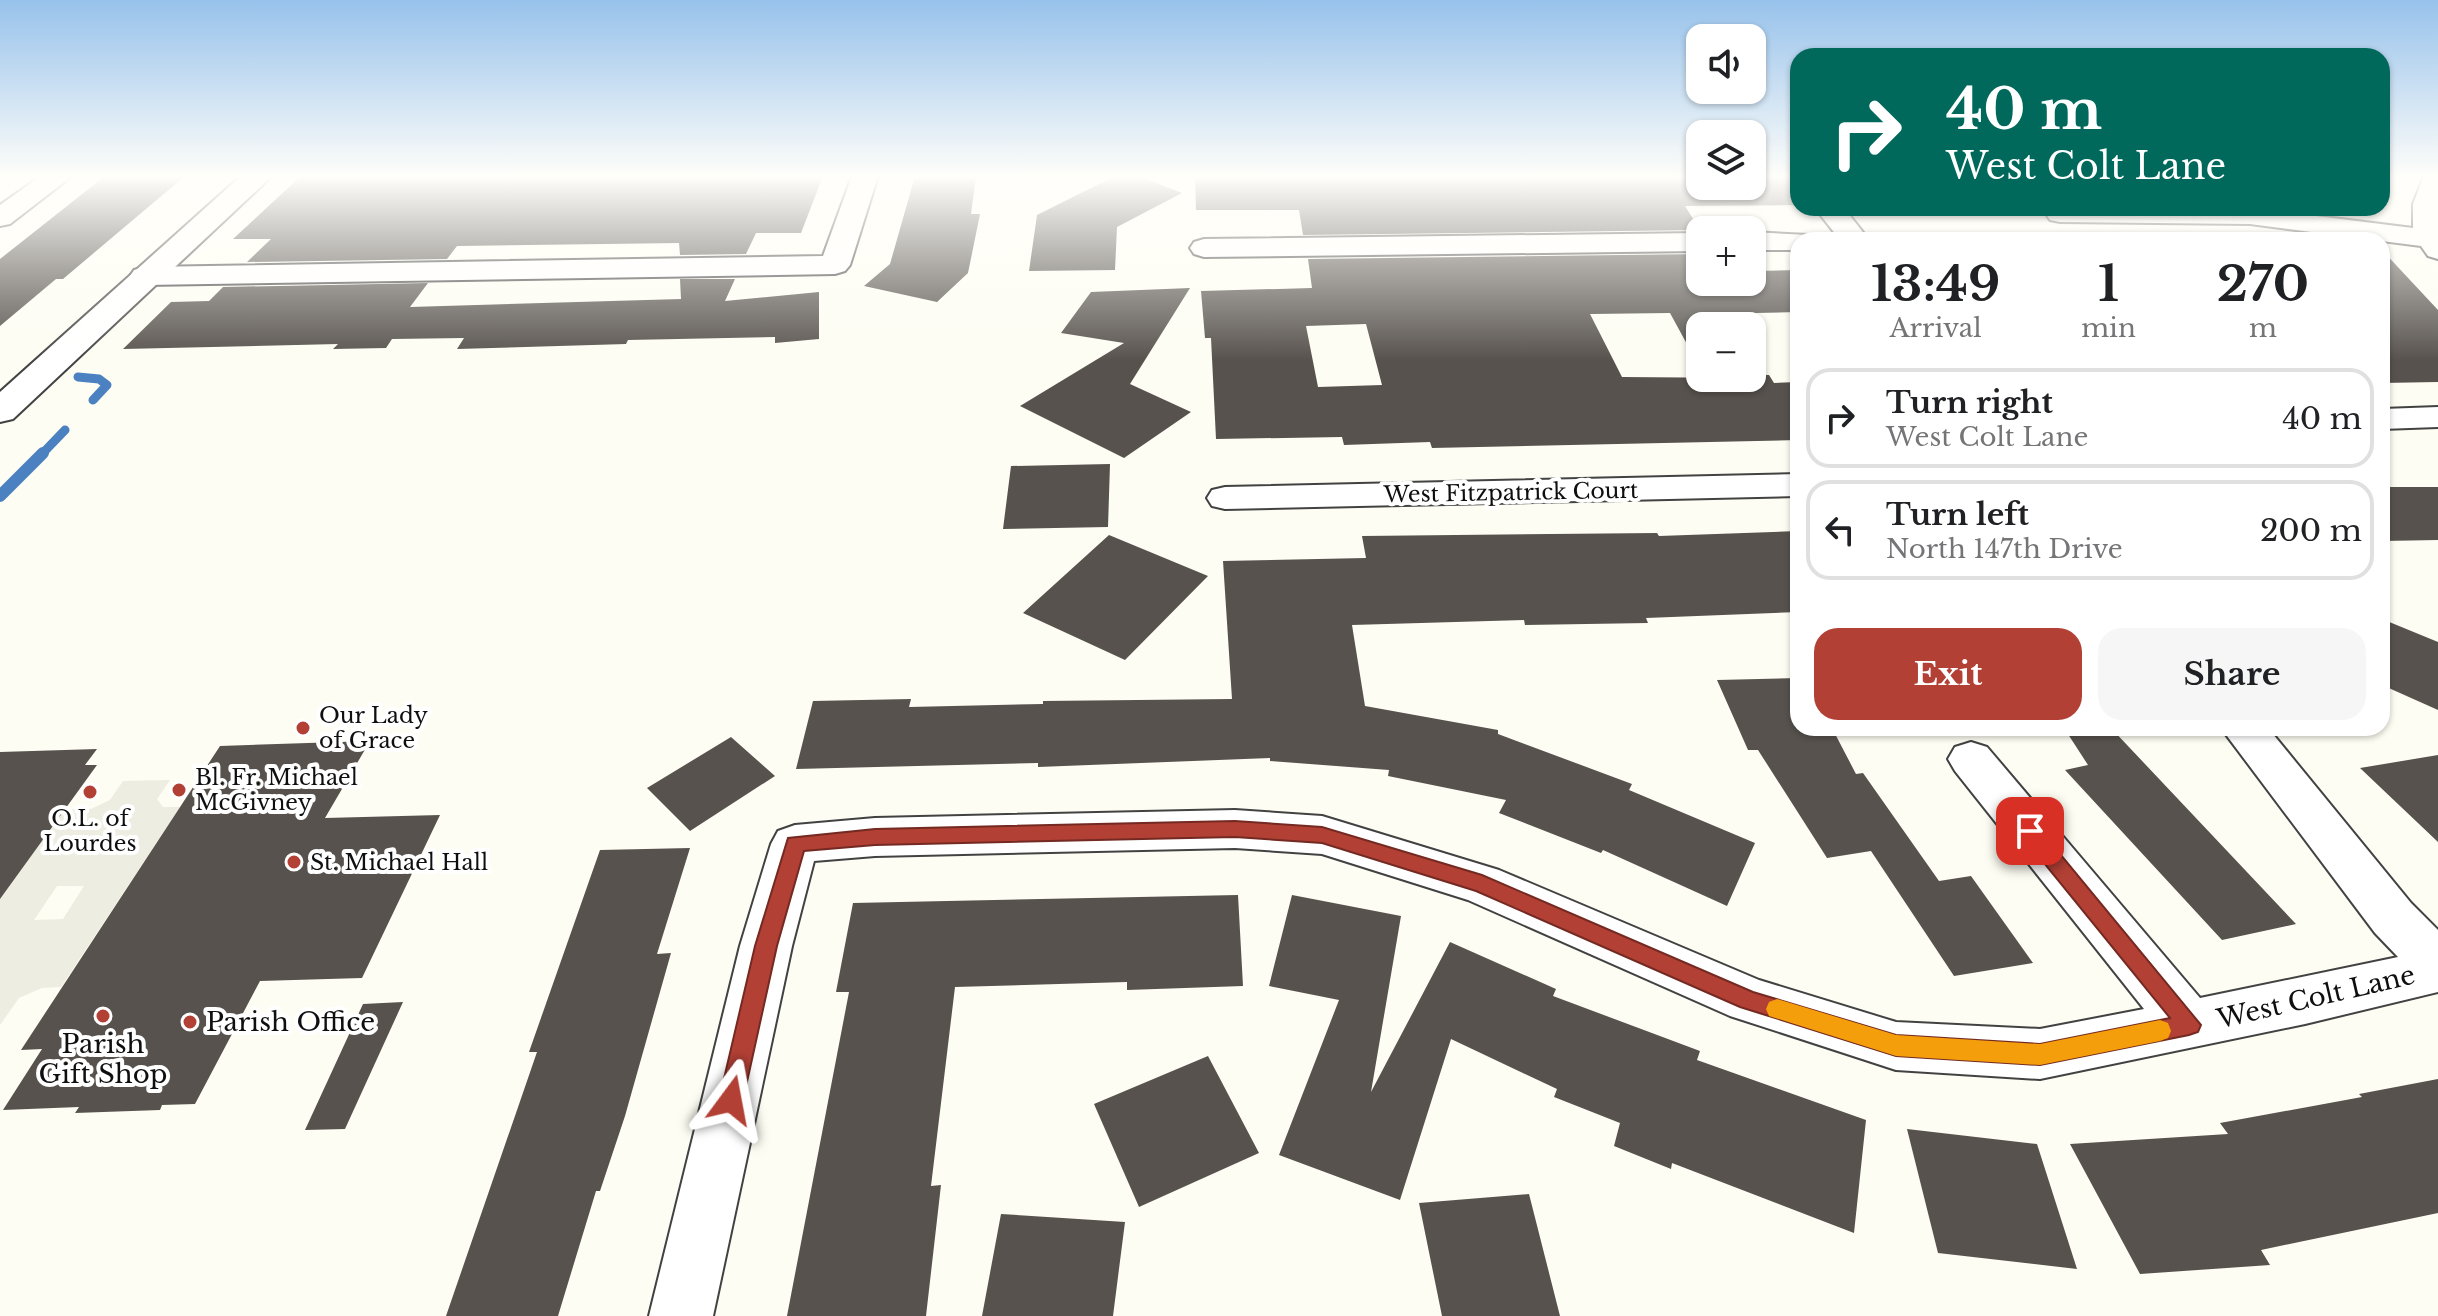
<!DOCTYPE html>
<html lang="en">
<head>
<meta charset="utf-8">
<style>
	:root { --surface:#fff; --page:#f6f6f6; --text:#202124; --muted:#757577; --line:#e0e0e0; --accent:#b24035 }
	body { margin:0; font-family:"Libre Baskerville",serif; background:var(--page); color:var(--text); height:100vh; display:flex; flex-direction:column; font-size:30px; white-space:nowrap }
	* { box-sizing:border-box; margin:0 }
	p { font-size:26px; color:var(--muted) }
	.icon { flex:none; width:44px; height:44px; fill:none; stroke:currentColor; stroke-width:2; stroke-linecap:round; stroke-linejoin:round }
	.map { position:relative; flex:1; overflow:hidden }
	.drawer { position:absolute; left:1790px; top:232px; width:600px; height:504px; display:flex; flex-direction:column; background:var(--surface); border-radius:24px; box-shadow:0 2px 6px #0004 }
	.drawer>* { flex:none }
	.hud { position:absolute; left:1790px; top:48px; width:600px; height:168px; border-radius:24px; box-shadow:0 2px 6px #0004; background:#00695c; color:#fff; overflow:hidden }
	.fabs { position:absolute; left:1686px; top:24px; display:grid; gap:16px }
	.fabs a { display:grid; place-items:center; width:80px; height:80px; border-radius:16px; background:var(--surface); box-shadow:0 2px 6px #0004; font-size:40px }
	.pin { position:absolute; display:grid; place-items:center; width:68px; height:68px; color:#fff; margin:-34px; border-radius:16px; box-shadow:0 4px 12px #0006 }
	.me { position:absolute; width:88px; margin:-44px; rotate:13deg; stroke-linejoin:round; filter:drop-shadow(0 0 6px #0008) }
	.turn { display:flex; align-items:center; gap:28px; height:168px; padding:0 24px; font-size:36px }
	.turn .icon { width:104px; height:104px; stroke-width:2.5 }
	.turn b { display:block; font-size:56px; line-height:68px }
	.eta { display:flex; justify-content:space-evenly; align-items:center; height:136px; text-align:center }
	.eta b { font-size:48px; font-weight:700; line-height:56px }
	.cta { display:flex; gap:16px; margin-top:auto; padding:16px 24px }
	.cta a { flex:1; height:92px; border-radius:24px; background:var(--accent); color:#fff; font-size:32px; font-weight:700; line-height:92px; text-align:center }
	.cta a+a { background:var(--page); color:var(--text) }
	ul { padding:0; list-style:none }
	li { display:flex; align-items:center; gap:24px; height:100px; margin:0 16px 12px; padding:0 8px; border:4px solid var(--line); border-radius:24px }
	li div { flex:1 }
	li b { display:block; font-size:30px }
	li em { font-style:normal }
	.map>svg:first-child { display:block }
	.plaza { fill:#eeede1; fill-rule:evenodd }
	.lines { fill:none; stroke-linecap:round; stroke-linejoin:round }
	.stream-far1 { stroke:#4b81c0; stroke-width:9 }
	.stream { stroke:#4b81c0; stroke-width:12 }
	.building { fill:#57524d; fill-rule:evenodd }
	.minor-casing { stroke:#424242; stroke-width:4 }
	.tertiary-casing { stroke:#424242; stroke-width:4 }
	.minor { fill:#fff; fill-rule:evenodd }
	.tertiary { fill:#fff; fill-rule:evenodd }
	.route { fill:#b24035; stroke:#742a22; stroke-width:2 }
	.slow { fill:#f59e0b }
	.poi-dot { fill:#b24035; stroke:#fff; stroke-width:3 }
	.labels { text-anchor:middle; stroke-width:8; stroke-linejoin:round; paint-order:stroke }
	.street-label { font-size:22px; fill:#0f0f0f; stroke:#fff }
	.poi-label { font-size:22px; fill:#0f0f0f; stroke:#fff; text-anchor:start }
	.near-street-label { font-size:26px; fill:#0f0f0f; stroke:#fff }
	.near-poi-label { font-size:26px; fill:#0f0f0f; stroke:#fff; text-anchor:start }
</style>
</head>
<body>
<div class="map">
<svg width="2438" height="1316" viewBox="0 0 2438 1316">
	<rect width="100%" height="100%" fill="#fefdf3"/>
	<path class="plaza" d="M 170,780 L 157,799 L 163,807 L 180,807 L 61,987 L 42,988 L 19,998 L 0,1025 L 0,897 L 65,809 L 91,809 L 110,800 L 123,781 ZM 57,886 L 84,886 L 63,919 L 34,920 Z"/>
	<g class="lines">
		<path class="stream-far1" d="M 78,377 L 99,379 L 107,385 L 93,400
			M 41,455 L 65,430"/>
		<path class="stream" d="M 0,496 L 43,453"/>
	</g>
	<path class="building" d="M 105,176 L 185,176 L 63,279 L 56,279 L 0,326 L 0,259 Z
		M 301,176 L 823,176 L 801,233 L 756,233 L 746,254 L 680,255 L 679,243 L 457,246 L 447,259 L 247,262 L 271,239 L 233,239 Z
		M 915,176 L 976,176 L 971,214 L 980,214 L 968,273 L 937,302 L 864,286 L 890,264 Z
		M 1115,176 L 1137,176 L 1182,193 L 1117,227 L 1115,270 L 1029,271 L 1037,215 Z
		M 1195,176 L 1700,176 L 1700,186 L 1752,186 L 1752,176 L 1798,176 L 1798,205 L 1685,206 L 1700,230 L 1303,235 L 1299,210 L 1196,210 Z
		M 2382,250 L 2438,310 L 2438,382 L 2382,383 Z
		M 1700,254 L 1700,282 L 1752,282 L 1752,271 L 1798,270 L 1798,312 L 1703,314 L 1711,326 L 1700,326 L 1700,368 L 1670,313 L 1590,314 L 1622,377 L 1752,378 L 1752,375 L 1769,375 L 1774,383 L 1798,382 L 1798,440 L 1432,448 L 1430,442 L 1344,445 L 1342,437 L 1216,439 L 1211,338 L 1205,338 L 1201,291 L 1312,288 L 1308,259 ZM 1366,324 L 1382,385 L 1318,387 L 1306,326 Z
		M 680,279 L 735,279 L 725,301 L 819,292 L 819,339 L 775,343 L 775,337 L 628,340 L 626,344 L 457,349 L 464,338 L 392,339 L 386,348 L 333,349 L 338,344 L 123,349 L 171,302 L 209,301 L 223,287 L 428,283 L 410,307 L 681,299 Z
		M 1190,288 L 1130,384 L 1191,412 L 1124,458 L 1020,406 L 1124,343 L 1061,333 L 1091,292 Z
		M 1110,464 L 1108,527 L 1003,529 L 1011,466 Z
		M 2382,487 L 2438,487 L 2438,540 L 2382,541 Z
		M 1798,531 L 1798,612 L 1646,618 L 1648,623 L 1525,625 L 1524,620 L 1352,625 L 1365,706 L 1498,730 L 1498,734 L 1632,784 L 1629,790 L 1755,843 L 1727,906 L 1603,850 L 1601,853 L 1499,813 L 1506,800 L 1388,776 L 1389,770 L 1270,761 L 1270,758 L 1038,767 L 1038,763 L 796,769 L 813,701 L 911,699 L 909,707 L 1043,704 L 1043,701 L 1232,699 L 1223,561 L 1366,558 L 1362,536 L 1657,533 L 1659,536 Z
		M 1109,535 L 1208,576 L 1125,660 L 1023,613 Z
		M 2382,619 L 2438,642 L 2438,710 L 2382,685 Z
		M 1798,678 L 1798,728 L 1832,728 L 1856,774 L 1863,773 L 1939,881 L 1971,876 L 2033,963 L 1954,976 L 1871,851 L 1827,858 L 1758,750 L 1748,750 L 1717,680 Z
		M 2064,728 L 2111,728 L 2296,924 L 2222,940 L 2065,770 L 2088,765 Z
		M 731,737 L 775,776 L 690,831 L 647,788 Z
		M 370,741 L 325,818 L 440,815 L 362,978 L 260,981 L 195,1104 L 162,1105 L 160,1110 L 75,1113 L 79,1107 L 3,1110 L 42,1049 L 21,1050 L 220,746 Z
		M 97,749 L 85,765 L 97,765 L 0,899 L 0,752 Z
		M 2438,755 L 2438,842 L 2360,768 Z
		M 690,848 L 657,954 L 671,953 L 625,1116 L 600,1191 L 596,1191 L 558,1316 L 446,1316 L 537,1052 L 529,1052 L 600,850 Z
		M 1238,895 L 1243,986 L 1127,990 L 1127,982 L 955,987 L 931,1186 L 941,1185 L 926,1316 L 787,1316 L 849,992 L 836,992 L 853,903 Z
		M 1292,895 L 1401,916 L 1371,1092 L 1450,942 L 1556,989 L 1553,996 L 1700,1051 L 1697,1060 L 1866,1120 L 1854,1233 L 1672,1163 L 1671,1169 L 1614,1146 L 1620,1123 L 1554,1097 L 1557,1089 L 1451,1039 L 1400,1200 L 1279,1155 L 1339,1000 L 1269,986 Z
		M 403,1002 L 345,1129 L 305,1130 L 363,1004 Z
		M 1208,1056 L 1259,1153 L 1139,1207 L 1094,1104 Z
		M 2438,1079 L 2438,1213 L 2261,1250 L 2270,1265 L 2140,1274 L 2070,1144 L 2228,1134 L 2220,1123 L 2362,1097 L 2359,1094 Z
		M 1907,1129 L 2037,1144 L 2077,1269 L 1938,1253 Z
		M 1529,1194 L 1560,1316 L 1442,1316 L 1419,1203 Z
		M 1001,1214 L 1125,1222 L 1113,1316 L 982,1316 Z"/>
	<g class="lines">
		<g class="minor-casing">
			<path id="minor" d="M 41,176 L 72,176 L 10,224 L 0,226 L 0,205 Z
				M 852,176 L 878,176 L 850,265 L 845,271 L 835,274 L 145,285 L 134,282 L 130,276 L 134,270 L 145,267 L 823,256 Z
				M 2424,176 L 2438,176 L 2438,259 L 2428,256 L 2421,246 L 2250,224 L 2060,222 L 2050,220 L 2046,214 L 2051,208 L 2253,208 L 2413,228 L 2413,204 Z
				M 1815,208 L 1844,208 L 1869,240 L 1840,240 Z
				M 1752,232 L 1808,235 L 1812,240 L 1798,240 L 1798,250 L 1752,250 Z
				M 1700,233 L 1700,251 L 1204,257 L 1194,254 L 1190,248 L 1194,242 L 1204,239 Z
				M 2438,407 L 2438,427 L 2382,429 L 2382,409 Z
				M 1798,474 L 1798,496 L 1225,509 L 1212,506 L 1207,498 L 1212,490 L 1225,487 Z
				M 2221,728 L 2268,728 L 2411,903 L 2438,930 L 2438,992 L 2305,1024 L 2040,1079 L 1896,1070 L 1730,1016 L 1468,900 L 1322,854 L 1235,848 L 875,856 L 814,861 L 792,946 L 713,1316 L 649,1316 L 740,946 L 771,844 L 778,831 L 795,825 L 875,818 L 1235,810 L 1322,816 L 1499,870 L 1759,980 L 1896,1022 L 2040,1029 L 2144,1009 L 1955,771 L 1948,759 L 1955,747 L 1971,742 L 1987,747 L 2200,998 L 2398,957 L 2375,933 Z"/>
		</g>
		<g class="tertiary-casing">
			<path id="tertiary" d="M 241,176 L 272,176 L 13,419 L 0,422 L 0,392 Z"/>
		</g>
		<use href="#minor" class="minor"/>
		<use href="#tertiary" class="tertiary"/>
	</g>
	<linearGradient id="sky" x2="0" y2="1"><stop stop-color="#97c2eb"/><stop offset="0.49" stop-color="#fffefa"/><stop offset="1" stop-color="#fffefa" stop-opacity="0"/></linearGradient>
	<rect width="2438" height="361" fill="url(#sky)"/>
	<path class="route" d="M 1235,821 L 1322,827 L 1482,875 L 1753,992 L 1896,1035 L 2040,1044 L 2170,1018 L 2023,837 L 2020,831 L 2023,826 L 2037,826 L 2201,1025 L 2198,1032 L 2189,1035 L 2040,1065 L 1896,1056 L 1740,1007 L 1476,891 L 1322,843 L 1235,837 L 875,845 L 804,851 L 777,946 L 743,1100 L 740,1108 L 731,1111 L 722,1108 L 719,1100 L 755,946 L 788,838 L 875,829 Z"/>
	<path class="slow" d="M 1777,999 L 1896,1035 L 2040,1044 L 2160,1020 L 2168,1023 L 2171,1031 L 2168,1038 L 2160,1041 L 2040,1065 L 1896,1056 L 1769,1016 L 1766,1009 L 1769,1002 Z"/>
	<g class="poi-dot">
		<circle cx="303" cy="728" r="8"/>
		<circle cx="179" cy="790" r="8"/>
		<circle cx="90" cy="792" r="8"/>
		<circle cx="294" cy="862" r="8"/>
		<circle cx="103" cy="1016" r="8"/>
		<circle cx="190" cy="1022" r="8"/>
	</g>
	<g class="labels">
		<g class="street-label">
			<text transform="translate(1511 492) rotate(-1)" y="8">West Fitzpatrick Court</text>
		</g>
		<g class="poi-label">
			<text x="319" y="723">Our Lady<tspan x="319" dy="25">of Grace</tspan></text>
			<text x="195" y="785">Bl. Fr. Michael<tspan x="195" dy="25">McGivney</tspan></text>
			<text x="90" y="826" text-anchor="middle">O.L. of<tspan x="90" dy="25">Lourdes</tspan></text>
			<text x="310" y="870">St. Michael Hall</text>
		</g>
		<g class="near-street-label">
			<text transform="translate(2316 997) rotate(-13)" y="9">West Colt Lane</text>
		</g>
		<g class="near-poi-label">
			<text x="206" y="1031">Parish Office</text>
			<text x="103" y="1053" text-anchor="middle">Parish<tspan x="103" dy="30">Gift Shop</tspan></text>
		</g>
	</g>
</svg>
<div class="fabs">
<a><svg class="icon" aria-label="sound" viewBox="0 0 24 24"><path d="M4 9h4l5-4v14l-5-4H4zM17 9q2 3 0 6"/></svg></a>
<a><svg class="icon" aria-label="layers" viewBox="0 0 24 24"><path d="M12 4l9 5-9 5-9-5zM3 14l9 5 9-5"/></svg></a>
<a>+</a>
<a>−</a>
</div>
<div class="pin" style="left:2030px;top:831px;background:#d93025"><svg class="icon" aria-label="arrive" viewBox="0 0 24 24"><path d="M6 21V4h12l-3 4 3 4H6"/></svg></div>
<svg class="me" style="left:731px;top:1100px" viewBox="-20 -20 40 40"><path d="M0-17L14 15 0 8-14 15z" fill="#b24035" stroke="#fff" stroke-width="4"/></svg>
<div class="hud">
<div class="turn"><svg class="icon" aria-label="right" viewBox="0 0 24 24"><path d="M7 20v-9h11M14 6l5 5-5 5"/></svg><div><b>40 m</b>West Colt Lane</div></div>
</div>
<section class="drawer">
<div class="eta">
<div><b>13:49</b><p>Arrival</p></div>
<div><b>1</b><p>min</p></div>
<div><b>270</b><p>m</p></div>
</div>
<ul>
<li><svg class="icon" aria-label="right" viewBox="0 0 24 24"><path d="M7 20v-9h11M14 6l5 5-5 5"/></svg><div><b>Turn right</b><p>West Colt Lane</p></div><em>40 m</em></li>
<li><svg class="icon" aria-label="left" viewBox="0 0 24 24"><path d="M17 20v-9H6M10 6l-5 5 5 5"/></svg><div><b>Turn left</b><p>North 147th Drive</p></div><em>200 m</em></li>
</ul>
<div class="cta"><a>Exit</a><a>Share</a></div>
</section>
</div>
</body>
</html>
